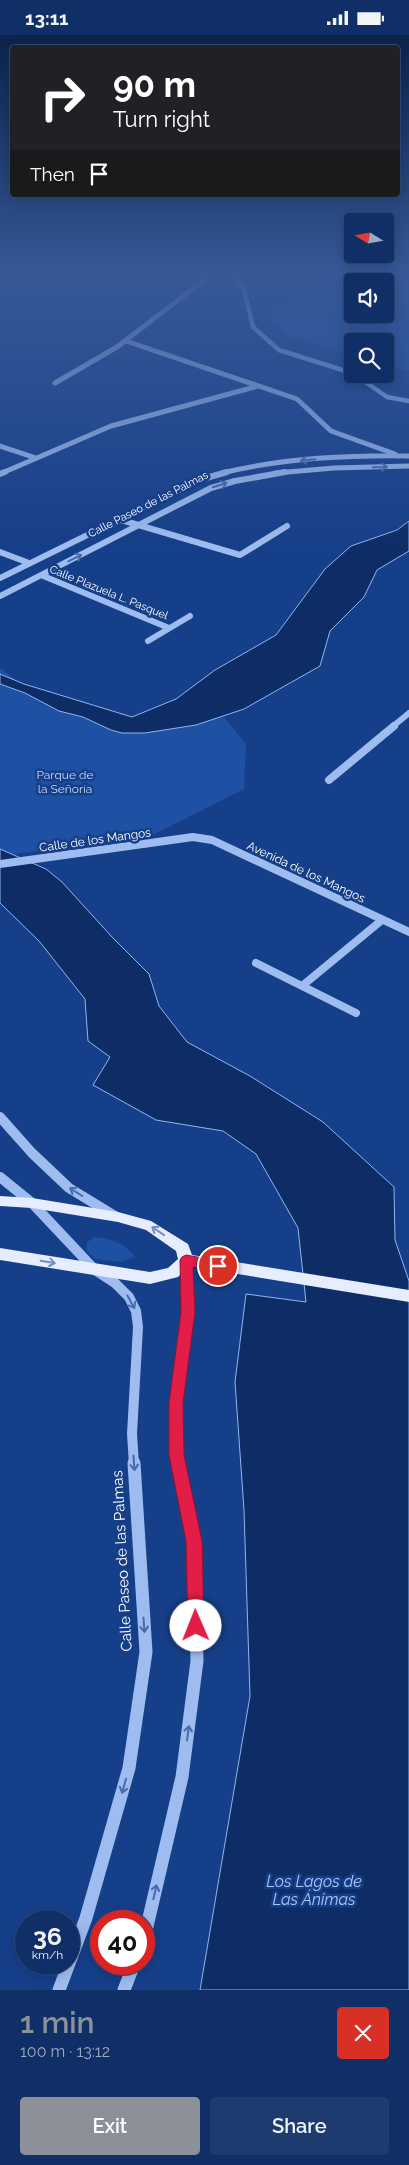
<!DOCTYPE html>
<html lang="en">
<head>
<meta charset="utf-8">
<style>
	:root { --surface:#102f67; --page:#1e3b70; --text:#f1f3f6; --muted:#9ca9c0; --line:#304a7b; --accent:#8c9099 }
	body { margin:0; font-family:Raleway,sans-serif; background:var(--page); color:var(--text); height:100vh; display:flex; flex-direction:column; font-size:19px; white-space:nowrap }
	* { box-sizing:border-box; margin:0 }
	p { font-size:16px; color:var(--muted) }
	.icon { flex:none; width:28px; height:28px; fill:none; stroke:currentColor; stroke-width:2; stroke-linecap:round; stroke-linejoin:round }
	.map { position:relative; height:1955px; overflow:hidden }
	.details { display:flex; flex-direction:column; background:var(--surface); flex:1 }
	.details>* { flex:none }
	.banner { position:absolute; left:10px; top:10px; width:390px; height:152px; border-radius:5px; box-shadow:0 2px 12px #0003,0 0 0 1px var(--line); background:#202124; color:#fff; overflow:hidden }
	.needle { width:32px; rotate:281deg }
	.buttons { position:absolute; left:344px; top:178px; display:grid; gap:10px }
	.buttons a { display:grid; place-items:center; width:50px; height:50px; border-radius:5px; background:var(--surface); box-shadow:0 2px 12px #0003,0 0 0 1px var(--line); font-size:25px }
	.speed { position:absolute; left:15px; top:1875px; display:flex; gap:10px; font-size:25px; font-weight:700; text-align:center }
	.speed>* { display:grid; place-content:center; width:65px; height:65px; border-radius:50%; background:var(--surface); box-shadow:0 2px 12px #0003,0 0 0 1px var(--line); line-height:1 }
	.speed small { font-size:12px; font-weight:400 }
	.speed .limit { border:8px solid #d22; background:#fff; color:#111 }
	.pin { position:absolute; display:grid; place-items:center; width:42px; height:42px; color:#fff; margin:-21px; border:2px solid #fff; border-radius:50%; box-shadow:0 1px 5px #0007 }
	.me { position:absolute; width:55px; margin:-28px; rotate:359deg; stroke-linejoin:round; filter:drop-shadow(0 0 4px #0008) }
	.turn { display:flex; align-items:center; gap:18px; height:105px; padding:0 20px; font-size:22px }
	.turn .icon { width:65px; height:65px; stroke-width:2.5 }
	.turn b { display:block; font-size:35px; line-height:42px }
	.then { display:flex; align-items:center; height:48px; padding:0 20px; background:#0003; gap:10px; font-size:19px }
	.round { display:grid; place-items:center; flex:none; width:52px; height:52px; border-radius:5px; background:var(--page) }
	.headline { display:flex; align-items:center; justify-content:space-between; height:85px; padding:0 20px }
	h1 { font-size:30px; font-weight:600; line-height:38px; color:var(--accent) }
	.action { display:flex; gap:10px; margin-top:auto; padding:10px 20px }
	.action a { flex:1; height:58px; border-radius:5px; background:var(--accent); color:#fff; font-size:20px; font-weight:600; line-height:58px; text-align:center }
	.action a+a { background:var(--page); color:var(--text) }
	.status { display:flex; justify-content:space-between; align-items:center; height:35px; padding:0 25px; background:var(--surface); direction:ltr }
	.status svg { height:14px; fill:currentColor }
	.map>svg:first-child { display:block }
	.green { fill:#1e50a3; fill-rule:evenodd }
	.water { fill:#0e2d67; stroke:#90b6f1 }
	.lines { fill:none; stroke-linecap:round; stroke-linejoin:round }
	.stream { stroke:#90b6f1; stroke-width:4.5 }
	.minor-far4 { stroke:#9ebcef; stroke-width:5 }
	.minor-far3 { stroke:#9ebcef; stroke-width:6 }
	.minor-far2 { stroke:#9ebcef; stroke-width:8 }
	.minor-far1 { stroke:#9ebcef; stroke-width:10 }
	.minor { stroke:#9ebcef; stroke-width:13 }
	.major { fill:#e6edff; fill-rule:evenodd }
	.oneway { stroke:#466bad }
	.oneway2 { stroke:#748dbe }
	.route { fill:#e11d48; stroke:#92132f }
	.labels { text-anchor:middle; stroke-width:5; stroke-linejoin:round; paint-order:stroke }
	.far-street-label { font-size:11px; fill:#fff; stroke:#163f89 }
	.park-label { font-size:12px; fill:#c4d8fb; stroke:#163f89 }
	.street-label { font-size:12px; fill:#fff; stroke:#163f89 }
	.near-street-label { font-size:15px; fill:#fff; stroke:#163f89 }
	.near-water-label { font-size:16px; font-style:italic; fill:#aac7f6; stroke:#163f89 }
</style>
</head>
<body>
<div class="status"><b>13:11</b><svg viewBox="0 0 49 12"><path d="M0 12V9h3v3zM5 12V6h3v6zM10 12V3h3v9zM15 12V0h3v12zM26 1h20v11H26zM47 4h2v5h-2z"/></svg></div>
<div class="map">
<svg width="409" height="1955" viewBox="0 0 409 1955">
	<rect width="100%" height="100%" fill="#163f89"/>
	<path class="green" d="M 343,239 L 409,239 L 409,336 L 385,329 L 385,306 L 352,306 L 352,320 L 290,302 L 262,279 ZM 352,246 L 385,246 L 385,279 L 352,279 Z
		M 0,633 L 59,676 L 83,682 L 111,695 L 145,698 L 196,690 L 223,681 L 246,709 L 244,754 L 151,801 L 0,821 Z
		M 95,1202 C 113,1204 124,1208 135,1222 L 121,1227 L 95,1224 L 86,1215 L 87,1207 Z"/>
	<path class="water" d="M 409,486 L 409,516 L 377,535 L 364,562 L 330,596 L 320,631 L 244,674 L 196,690 L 145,698 L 122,698 L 111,695 L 83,682 L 59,676 L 25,658 L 0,649 L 0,639 L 24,649 L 132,682 L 176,664 L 215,635 L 276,600 L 325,534 L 351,511 L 397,495 Z
		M 0,814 L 46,834 L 62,847 L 112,902 L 149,939 L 159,971 L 187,1007 L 250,1041 L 323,1087 L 394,1152 L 395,1205 L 409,1246 L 409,1955 L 200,1955 L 250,1661 L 244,1475 L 235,1347 L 246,1259 L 306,1267 L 298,1193 L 256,1119 L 223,1096 L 156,1085 L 93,1050 L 110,1022 L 88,1006 L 85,964 L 39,906 L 0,868 Z"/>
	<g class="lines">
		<path class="stream" d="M 214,239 L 234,240 L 244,254 L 253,292 L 279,315 L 352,338
			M 354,339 L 387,362 L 409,366"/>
		<path class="minor-far4" d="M 126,306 L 297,364 L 331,396 L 395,419
			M 55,348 L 117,312 L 212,239
			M 0,411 L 36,423
			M 2,438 L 111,391 L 258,351
			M 222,438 C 283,423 346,420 409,421
			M 276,438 L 334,433 L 409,431"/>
		<path class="minor-far3" d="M 0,439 L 5,437
			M 118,484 L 240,520 L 287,491
			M 0,517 L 29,528
			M 41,540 L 169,593
			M 0,543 L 199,445 L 227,437
			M 0,561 L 211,453 L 235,446 L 285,437
			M 148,606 L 190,581
			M 392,692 L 409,678"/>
		<path class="minor-far2" d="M 329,745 L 394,691
			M 0,829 L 193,802 L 212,805 L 409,897
			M 256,928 L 356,978
			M 302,951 L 382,885"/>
		<path class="minor-far1" d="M 0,1082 L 32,1118 L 69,1153 L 115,1181
			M 0,1142 L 32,1168 L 95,1235 L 115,1248 L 129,1262 L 136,1276 L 138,1292 L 132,1399 L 134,1429
			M 179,1429 L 176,1368 L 188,1277 L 186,1225"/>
		<path class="minor" d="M 144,1904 L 182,1742 L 197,1626 L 194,1505 L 178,1428
			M 59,1955 L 86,1883 L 129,1733 L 146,1617 L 134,1428
			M 124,1955 L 134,1929"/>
		<path class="major" d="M 0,1161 L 32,1163 L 118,1177 L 151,1186 L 188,1209 L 192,1220 L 409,1255 L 409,1267 L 189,1231 L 178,1242 L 150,1249 L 0,1225 L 0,1213 L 150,1237 L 168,1233 L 178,1224 L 176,1216 L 146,1195 L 118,1187 L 32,1173 L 0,1171 Z"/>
	</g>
	<defs><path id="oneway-shaft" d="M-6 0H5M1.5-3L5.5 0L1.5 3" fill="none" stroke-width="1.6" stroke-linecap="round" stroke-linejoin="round" transform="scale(1.25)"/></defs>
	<g class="oneway">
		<use href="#oneway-shaft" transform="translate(308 425) rotate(175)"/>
		<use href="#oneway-shaft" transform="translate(380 432) rotate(-1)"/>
		<use href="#oneway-shaft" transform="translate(220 450) rotate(-18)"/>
		<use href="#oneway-shaft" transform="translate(75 523) rotate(-27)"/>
		<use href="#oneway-shaft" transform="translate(76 1157) rotate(-148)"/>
		<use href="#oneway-shaft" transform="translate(131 1267) rotate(61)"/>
		<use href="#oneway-shaft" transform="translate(134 1428) rotate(86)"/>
		<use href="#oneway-shaft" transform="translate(144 1590) rotate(86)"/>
		<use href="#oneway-shaft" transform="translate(188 1698) rotate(-83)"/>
		<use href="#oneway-shaft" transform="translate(124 1751) rotate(106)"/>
		<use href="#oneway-shaft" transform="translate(155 1857) rotate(-77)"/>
	</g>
	<g class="oneway2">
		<use href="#oneway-shaft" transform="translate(158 1196) rotate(-146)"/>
		<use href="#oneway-shaft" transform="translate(48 1227) rotate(9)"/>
	</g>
	<linearGradient id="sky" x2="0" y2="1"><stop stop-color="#0c234b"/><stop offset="0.47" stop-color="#365897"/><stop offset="1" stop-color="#365897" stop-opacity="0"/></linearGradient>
	<rect width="409" height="512" fill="url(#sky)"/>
	<path class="route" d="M 186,1220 L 218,1226 L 223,1227 L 225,1231 L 223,1235 L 218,1236 L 193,1232 L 195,1277 L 183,1368 L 184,1420 L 202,1506 L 204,1591 L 202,1597 L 196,1599 L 191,1597 L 188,1591 L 186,1506 L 169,1420 L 169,1368 L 181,1277 L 180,1225 L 182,1222 Z"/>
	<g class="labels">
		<g class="far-street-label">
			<text transform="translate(148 469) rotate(-27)" y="4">Calle Paseo de las Palmas</text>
			<text transform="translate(109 557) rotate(22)" y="4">Calle Plazuela L. Pasquel</text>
		</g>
		<g class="park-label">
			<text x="65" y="744">Parque de<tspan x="65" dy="14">la Señoría</tspan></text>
		</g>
		<g class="street-label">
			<text transform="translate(95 805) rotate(-8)" y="4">Calle de los Mangos</text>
			<text transform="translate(306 837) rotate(25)" y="4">Avenida de los Mangos</text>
		</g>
		<g class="near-street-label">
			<text transform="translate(122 1526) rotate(-93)" y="5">Calle Paseo de las Palmas</text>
		</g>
		<g class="near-water-label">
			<text x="314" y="1852">Los Lagos de<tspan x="314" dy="18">Las Ánimas</tspan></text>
		</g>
	</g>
</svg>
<div class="buttons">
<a><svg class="needle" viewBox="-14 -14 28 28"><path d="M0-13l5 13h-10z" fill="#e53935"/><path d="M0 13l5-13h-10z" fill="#9ca9c0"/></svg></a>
<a><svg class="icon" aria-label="sound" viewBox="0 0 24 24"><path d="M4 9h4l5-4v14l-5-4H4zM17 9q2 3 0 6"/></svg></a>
<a><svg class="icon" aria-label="search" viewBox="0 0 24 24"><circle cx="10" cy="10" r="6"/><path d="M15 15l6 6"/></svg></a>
</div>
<div class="speed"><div>36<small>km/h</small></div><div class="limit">40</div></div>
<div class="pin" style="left:218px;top:1231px;background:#d93025"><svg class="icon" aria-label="arrive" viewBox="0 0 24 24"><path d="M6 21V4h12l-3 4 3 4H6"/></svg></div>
<svg class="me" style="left:196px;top:1591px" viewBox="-20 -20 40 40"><circle r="19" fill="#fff"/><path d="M0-13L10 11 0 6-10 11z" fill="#e11d48"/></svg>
<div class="banner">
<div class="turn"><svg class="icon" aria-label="right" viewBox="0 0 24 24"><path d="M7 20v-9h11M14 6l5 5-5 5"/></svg><div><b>90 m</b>Turn right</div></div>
<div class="then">Then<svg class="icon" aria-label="arrive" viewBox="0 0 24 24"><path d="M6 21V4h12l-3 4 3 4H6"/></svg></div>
</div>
</div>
<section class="details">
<div class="headline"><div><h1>1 min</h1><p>100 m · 13:12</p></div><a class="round" style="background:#d93025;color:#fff"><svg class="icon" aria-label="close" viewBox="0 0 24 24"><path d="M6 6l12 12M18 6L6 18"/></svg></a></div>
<div class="action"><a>Exit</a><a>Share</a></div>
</section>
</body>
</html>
